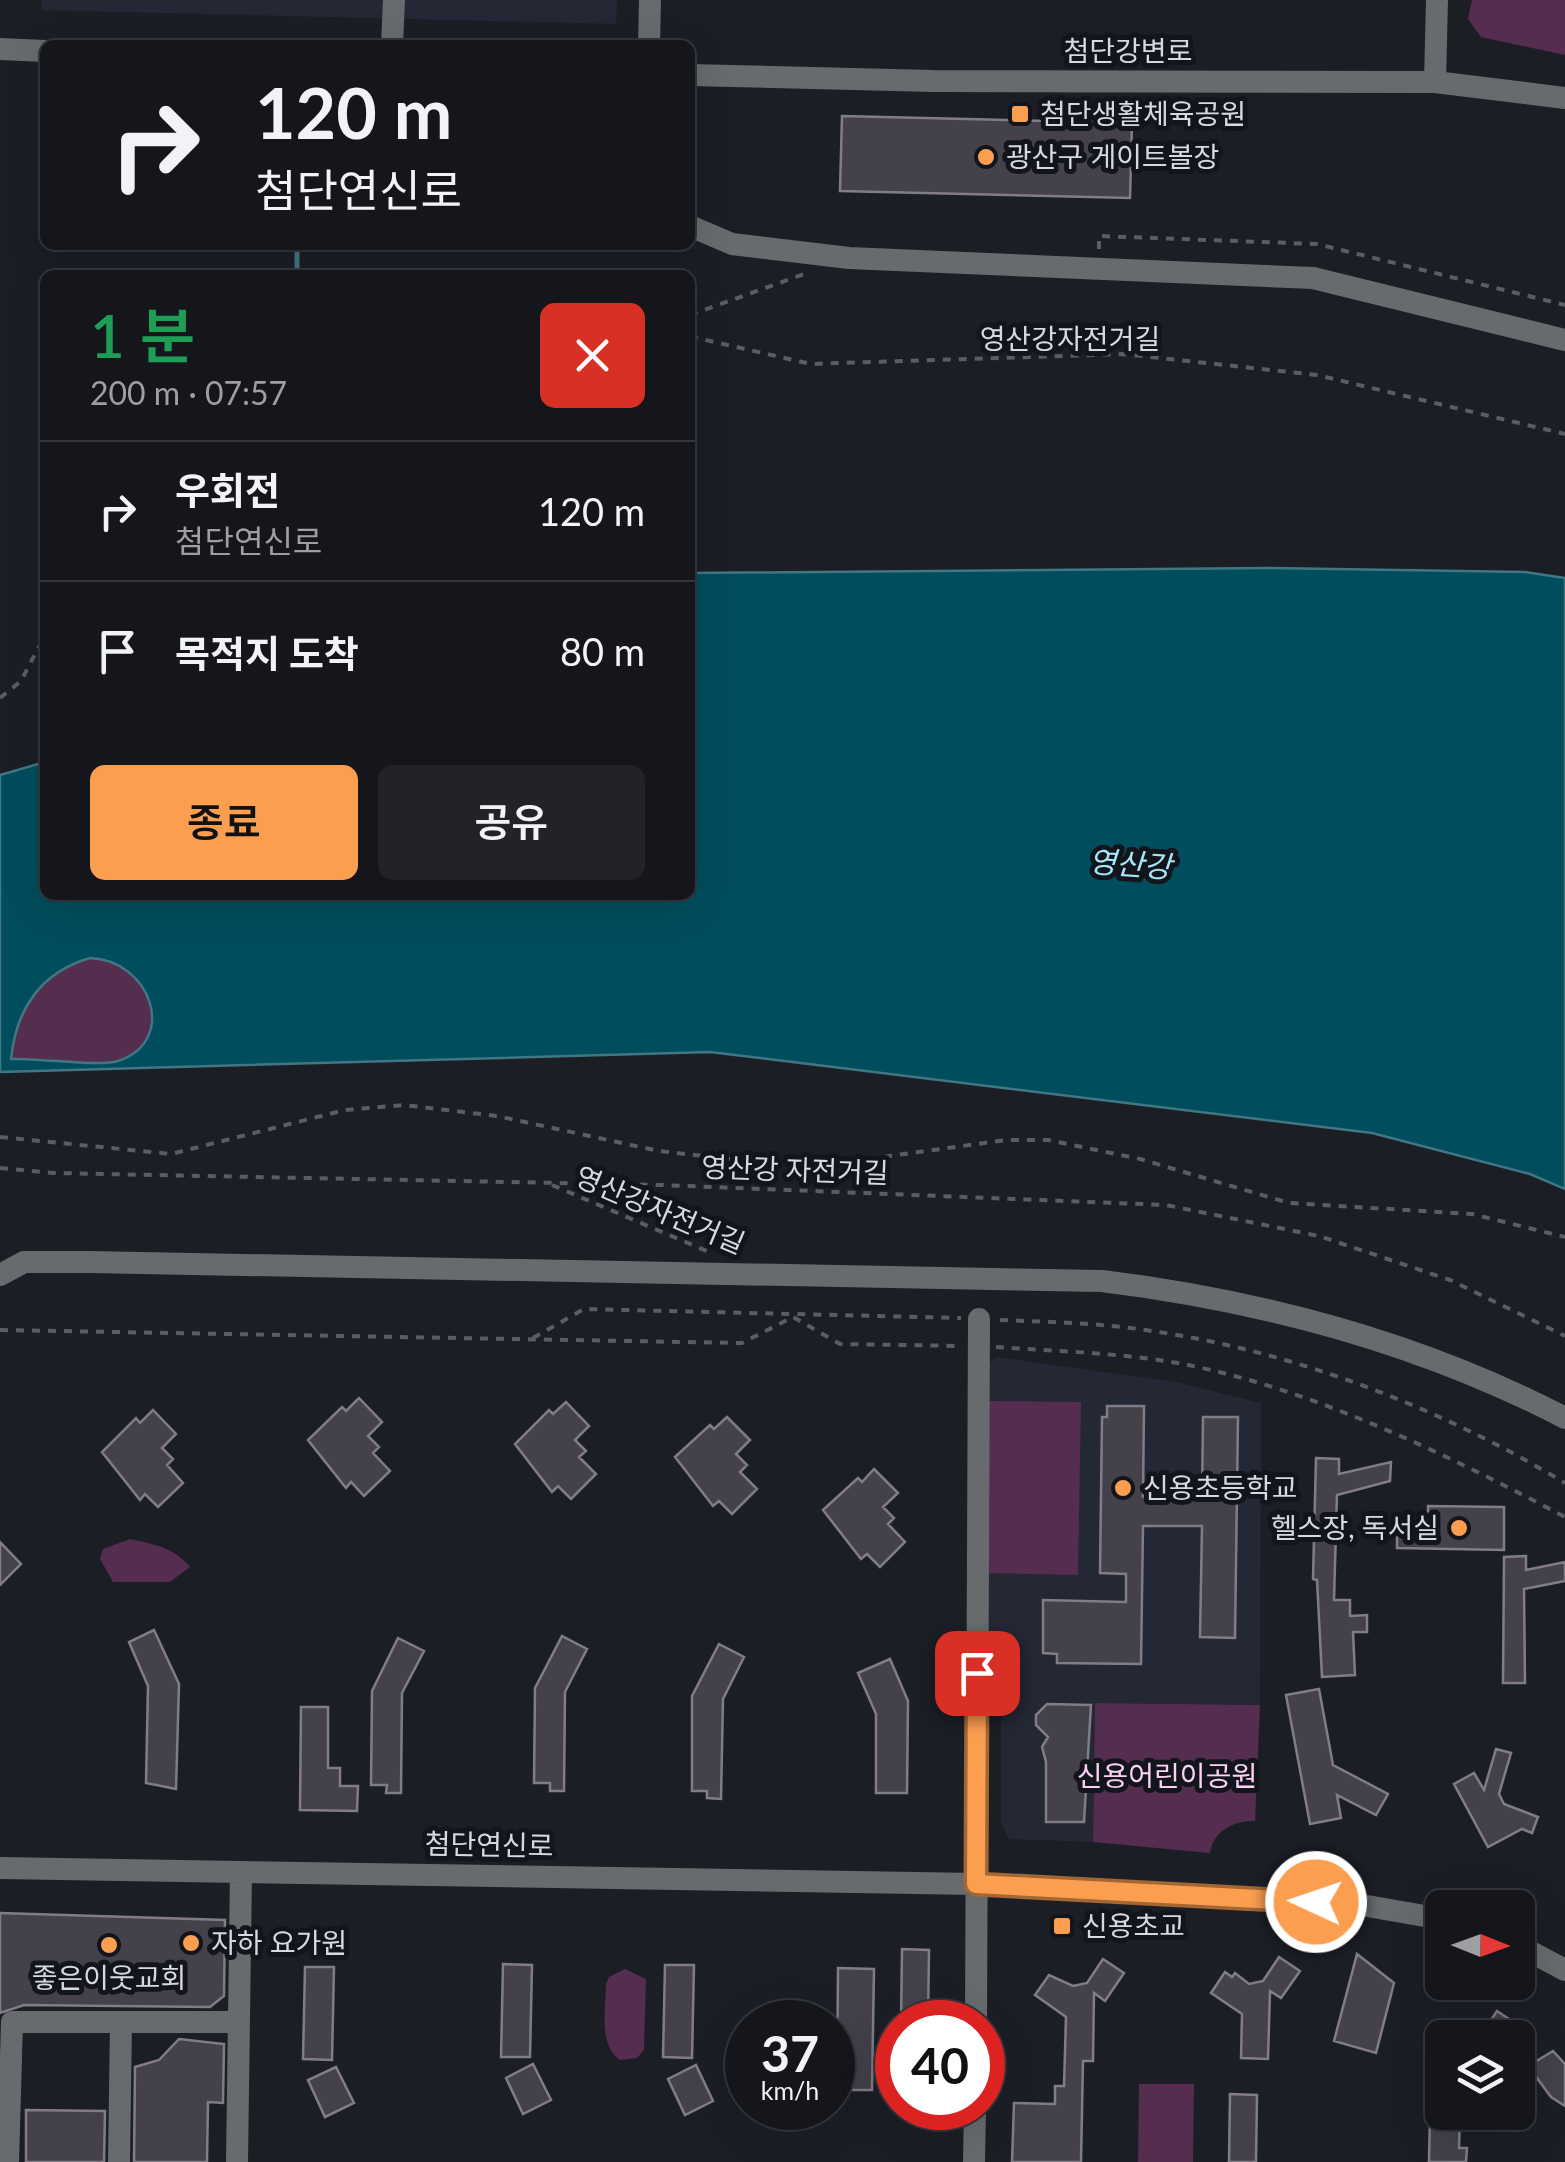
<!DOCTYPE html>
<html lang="ko">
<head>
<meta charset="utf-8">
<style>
	:root { --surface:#15161c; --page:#222329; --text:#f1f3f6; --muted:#9d9fa3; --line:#34353b; --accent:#fb9e50 }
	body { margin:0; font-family:Lato,"Noto Sans KR",sans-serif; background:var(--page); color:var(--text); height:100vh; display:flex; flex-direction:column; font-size:38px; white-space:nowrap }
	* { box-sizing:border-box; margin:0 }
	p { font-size:32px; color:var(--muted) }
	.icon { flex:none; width:55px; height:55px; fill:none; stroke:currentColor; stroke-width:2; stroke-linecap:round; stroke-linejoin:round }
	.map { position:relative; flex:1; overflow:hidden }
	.details { position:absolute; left:40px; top:270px; width:655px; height:630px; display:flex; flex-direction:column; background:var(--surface); border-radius:15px; box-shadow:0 10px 40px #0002,0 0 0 2px var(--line) }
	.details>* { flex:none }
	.hud { position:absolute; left:40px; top:40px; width:655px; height:210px; border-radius:15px; box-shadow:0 10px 40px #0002,0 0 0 2px var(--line); background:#15161c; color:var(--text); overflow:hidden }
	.needle { width:65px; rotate:91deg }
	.tools { position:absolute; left:1425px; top:1890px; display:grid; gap:20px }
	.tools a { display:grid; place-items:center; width:110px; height:110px; border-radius:15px; background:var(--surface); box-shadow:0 10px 40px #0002,0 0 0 2px var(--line); font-size:50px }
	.speed { position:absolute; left:725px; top:2000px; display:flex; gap:20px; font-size:50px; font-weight:700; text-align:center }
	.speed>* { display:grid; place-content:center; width:130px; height:130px; border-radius:50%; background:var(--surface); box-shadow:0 10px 40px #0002,0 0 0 2px var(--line); line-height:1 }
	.speed small { font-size:25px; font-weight:400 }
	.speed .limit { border:15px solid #d22; background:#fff; color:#111 }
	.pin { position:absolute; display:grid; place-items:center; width:85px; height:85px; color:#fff; margin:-42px; border-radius:20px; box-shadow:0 5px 15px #0006 }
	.me { position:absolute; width:110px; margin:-55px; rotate:273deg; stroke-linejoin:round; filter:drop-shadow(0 0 8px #0008) }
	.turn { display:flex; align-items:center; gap:35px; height:210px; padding:0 50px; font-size:45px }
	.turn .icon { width:130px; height:130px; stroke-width:2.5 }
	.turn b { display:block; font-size:70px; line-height:85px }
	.round { display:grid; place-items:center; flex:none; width:105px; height:105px; border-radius:15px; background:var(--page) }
	.headline { display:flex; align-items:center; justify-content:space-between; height:170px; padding:0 50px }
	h1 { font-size:60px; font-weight:600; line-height:75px; color:#1e9e55 }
	.cta { display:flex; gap:20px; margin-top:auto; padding:20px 50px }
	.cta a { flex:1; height:115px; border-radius:15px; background:var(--accent); color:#111; font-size:40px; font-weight:600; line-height:115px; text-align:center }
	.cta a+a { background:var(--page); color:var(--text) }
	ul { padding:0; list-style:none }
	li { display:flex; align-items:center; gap:30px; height:140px; padding:0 50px; border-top:2px solid var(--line) }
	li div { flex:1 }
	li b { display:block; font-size:38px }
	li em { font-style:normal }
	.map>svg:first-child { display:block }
	.built { fill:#242734 }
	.green { fill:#542d4f }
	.water { fill:#004d5d; stroke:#417784; stroke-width:2.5; fill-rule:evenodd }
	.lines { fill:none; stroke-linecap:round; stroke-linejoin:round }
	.stream { stroke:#417784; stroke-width:5 }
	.building { fill:#44414a; stroke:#817d87; stroke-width:2.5 }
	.path { stroke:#5b5c64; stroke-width:4; stroke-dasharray:8 8; stroke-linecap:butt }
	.minor { stroke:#676b6e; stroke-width:22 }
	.route-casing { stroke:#a36734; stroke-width:25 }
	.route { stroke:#fb9e50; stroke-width:18 }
	.poi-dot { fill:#fb9e50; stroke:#13151c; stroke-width:4 }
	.labels { text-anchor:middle; stroke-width:10; stroke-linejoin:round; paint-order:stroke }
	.street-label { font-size:28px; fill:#d8d9df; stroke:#13151c }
	.poi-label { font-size:28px; fill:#d8d9df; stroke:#13151c; text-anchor:start }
	.park-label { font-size:28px; fill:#fccff4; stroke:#13151c }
	.water-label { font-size:30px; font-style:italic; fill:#a6e8fa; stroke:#13151c }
</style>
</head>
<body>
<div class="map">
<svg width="1565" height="2162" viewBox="0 0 1565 2162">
	<rect width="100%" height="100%" fill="#1c1e26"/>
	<path class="built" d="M 42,0 L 617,0 L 616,24 L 42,10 Z
		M 997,1357 L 1176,1382 L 1261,1403 L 1260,1705 L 1095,1703 L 1093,1842 L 1009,1839 L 1001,1823 L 1001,1667 L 983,1666 L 988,1364 Z"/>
	<path class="green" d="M 1472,0 L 1565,0 L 1565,55 L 1481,37 L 1468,19 Z
		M 90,958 C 151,960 179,1041 118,1061 C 101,1067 35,1059 10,1059 C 18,1008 40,972 90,958 Z
		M 987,1401 L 1081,1402 L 1078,1575 L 984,1573 Z
		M 130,1539 C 153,1544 175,1548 190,1567 L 170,1582 L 113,1582 L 100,1559 L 103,1549 Z
		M 1095,1703 L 1260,1705 L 1255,1821 C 1234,1820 1213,1831 1210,1853 L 1093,1842 Z
		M 625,1969 L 646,1979 L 644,2050 L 637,2058 L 620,2060 C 598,2044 606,2009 606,1984 L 609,1977 Z
		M 1139,2084 L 1194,2084 L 1193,2162 L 1138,2162 Z"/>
	<path class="water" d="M 1269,568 L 1525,572 L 1565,578 L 1565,1189 L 1530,1174 L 1372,1133 L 710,1052 L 0,1072 L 0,775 L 45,762 L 45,895 L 690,895 L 690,573 ZM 90,958 C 151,960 179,1041 118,1061 C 100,1067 37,1058 11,1059 C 16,1009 41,972 90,958 Z"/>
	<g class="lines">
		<path class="stream" d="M 297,275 L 297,245"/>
	</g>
	<path class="building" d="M 842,116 L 1132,123 L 1130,198 L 840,191 Z
		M 359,1398 L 382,1422 L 368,1436 L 379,1447 L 373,1453 L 390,1471 L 364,1496 L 351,1482 L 346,1488 L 308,1440 L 342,1407 L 346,1411 Z
		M 566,1402 L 589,1426 L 575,1440 L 586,1451 L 579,1457 L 596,1474 L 571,1499 L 558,1486 L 552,1492 L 515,1444 L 549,1410 L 553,1414 Z
		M 1107,1406 L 1144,1406 L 1143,1497 L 1202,1498 L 1203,1417 L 1238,1417 L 1235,1638 L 1200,1637 L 1202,1526 L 1143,1526 L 1141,1664 L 1057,1663 L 1057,1654 L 1043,1653 L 1043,1600 L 1126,1602 L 1126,1574 L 1100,1573 L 1102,1417 L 1107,1417 Z
		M 153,1410 L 176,1434 L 162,1448 L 173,1459 L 167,1465 L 183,1483 L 158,1507 L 145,1494 L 140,1500 L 102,1452 L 136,1418 L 140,1423 Z
		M 727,1417 L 750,1440 L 736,1454 L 747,1465 L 740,1472 L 757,1489 L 732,1514 L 719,1501 L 713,1506 L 675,1457 L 710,1425 L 714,1429 Z
		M 1316,1458 L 1339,1459 L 1339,1474 L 1391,1462 L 1390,1481 L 1337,1495 L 1334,1600 L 1350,1600 L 1350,1616 L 1367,1615 L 1367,1632 L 1353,1632 L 1355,1675 L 1322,1677 L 1317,1580 L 1313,1579 Z
		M 874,1469 L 898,1493 L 883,1507 L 894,1518 L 888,1524 L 905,1542 L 880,1567 L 867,1554 L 861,1559 L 823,1510 L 858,1478 L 862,1482 Z
		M 1428,1506 L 1504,1507 L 1504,1550 L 1397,1548 L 1397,1533 L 1415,1534 L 1415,1524 L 1428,1524 Z
		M 0,1542 L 21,1564 L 0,1585 Z
		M 1526,1556 L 1526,1570 L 1565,1562 L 1565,1581 L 1524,1589 L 1525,1683 L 1503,1683 L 1504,1557 Z
		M 154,1630 L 179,1684 L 176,1789 L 146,1783 L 148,1686 L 129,1642 Z
		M 562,1636 L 587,1649 L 565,1692 L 564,1791 L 550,1791 L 550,1783 L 534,1783 L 535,1688 Z
		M 398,1638 L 424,1651 L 402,1693 L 401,1793 L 386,1793 L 387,1785 L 371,1785 L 372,1691 Z
		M 719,1644 L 744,1657 L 723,1699 L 721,1799 L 707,1798 L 707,1791 L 692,1791 L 692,1696 Z
		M 890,1659 L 908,1701 L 907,1793 L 876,1793 L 876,1714 L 858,1673 Z
		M 1319,1689 L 1333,1765 L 1388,1794 L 1376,1815 L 1337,1795 L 1341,1818 L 1310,1824 L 1286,1695 Z
		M 1047,1704 L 1091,1705 L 1084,1822 L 1046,1822 L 1046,1762 L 1042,1747 L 1048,1737 L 1036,1725 L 1036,1715 Z
		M 301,1707 L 328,1707 L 328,1768 L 340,1768 L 340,1786 L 358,1786 L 357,1811 L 300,1810 Z
		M 1496,1749 L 1511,1753 L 1499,1794 L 1504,1804 L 1538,1817 L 1532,1833 L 1522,1829 L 1488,1847 L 1454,1784 L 1474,1773 L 1484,1790 Z
		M 0,1913 L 225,1920 L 224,1996 L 210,2007 L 24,2005 L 0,2013 Z
		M 902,1949 L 929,1950 L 928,2022 L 901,2022 Z
		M 1357,1954 L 1394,1983 L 1376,2053 L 1334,2041 Z
		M 1279,1957 L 1300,1971 L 1281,1998 L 1270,1991 L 1268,2059 L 1241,2058 L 1242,2014 L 1211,1993 L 1225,1972 L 1232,1977 L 1235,1973 L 1249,1984 L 1263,1981 Z
		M 1103,1959 L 1124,1973 L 1105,2001 L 1094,1993 L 1093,2061 L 1083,2061 L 1081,2162 L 1012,2162 L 1014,2103 L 1055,2104 L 1055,2086 L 1064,2086 L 1066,2017 L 1035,1995 L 1049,1975 L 1073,1986 L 1087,1983 Z
		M 503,1964 L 532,1965 L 530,2057 L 501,2057 Z
		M 665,1965 L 694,1965 L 692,2058 L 663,2057 Z
		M 305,1967 L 334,1967 L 332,2060 L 303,2059 Z
		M 838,1968 L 874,1969 L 872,2090 L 837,2090 Z
		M 1497,2011 L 1518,2025 L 1510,2038 L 1479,2038 Z
		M 179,2039 L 224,2044 L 223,2103 L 208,2102 L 207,2162 L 134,2162 L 135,2067 L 159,2060 Z
		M 1553,2051 L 1565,2064 L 1565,2106 L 1551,2097 L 1528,2066 Z
		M 533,2064 L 551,2100 L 523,2114 L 506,2078 Z
		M 696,2065 L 713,2101 L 685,2115 L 668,2079 Z
		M 336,2067 L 354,2103 L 325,2117 L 308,2080 Z
		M 1230,2094 L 1257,2095 L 1256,2162 L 1229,2162 Z
		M 26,2110 L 105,2111 L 104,2162 L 26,2162 Z
		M 1430,2112 L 1460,2112 L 1459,2148 L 1467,2148 L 1466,2162 L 1429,2162 Z"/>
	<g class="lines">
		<path class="path" d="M 1099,249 L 1099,236 L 1317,244 L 1565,305
			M 690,315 L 807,273
			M 690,340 L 697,338 L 811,364 L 1123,354 L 1317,375 L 1565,434
			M 0,698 L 21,681 L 45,635
			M 0,1137 L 171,1154 L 345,1110 L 404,1105 L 497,1116 L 659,1151 L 775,1164 L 868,1159 L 1006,1140 L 1048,1140 L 1140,1159 L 1289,1203 L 1472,1214 L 1565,1237
			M 0,1168 L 53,1173 L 661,1185 L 1166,1205 L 1319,1236 L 1450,1280 L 1565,1336
			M 552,1185 L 709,1252
			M 1000,1320 C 1051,1322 1102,1323 1152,1331 C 1296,1352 1441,1408 1565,1483
			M 0,1330 L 742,1343 L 793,1317 L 840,1344 L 962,1346
			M 533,1338 L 584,1309 L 961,1318
			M 996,1347 C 1056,1351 1119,1353 1178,1363 C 1311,1388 1446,1454 1565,1517"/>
		<path class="minor" d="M 392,45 L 394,0
			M 649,45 L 650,0
			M 0,49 L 45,51
			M 690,75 L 933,81 L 1435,82 L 1565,98
			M 1435,82 L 1437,0
			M 690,226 L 732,244 L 849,258 L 1313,278 L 1565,340
			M 0,1275 L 24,1262 L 89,1262 L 1102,1281 C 1264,1301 1419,1342 1565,1418
			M 0,1868 L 977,1884 L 1350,1903 L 1442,1919
			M 1518,1945 L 1565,1970
			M 976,2022 L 979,1319
			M 8,2162 L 12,2022 L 238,2022
			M 119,2162 L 121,2022
			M 237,2162 L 241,1872
			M 974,2162 L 975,2108"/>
	</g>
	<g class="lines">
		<g class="route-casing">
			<path id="route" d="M 977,1673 L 976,1884 L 1316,1902"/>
		</g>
		<use href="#route" class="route"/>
	</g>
	<g class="poi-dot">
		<rect x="1010" y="104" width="20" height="20" rx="5"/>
		<circle cx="986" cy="157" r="10"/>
		<circle cx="1123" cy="1488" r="10"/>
		<circle cx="1459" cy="1528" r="10"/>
		<rect x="1052" y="1916" width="20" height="20" rx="5"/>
		<circle cx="191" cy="1943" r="10"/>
		<circle cx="109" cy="1945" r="10"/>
	</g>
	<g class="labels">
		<g class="street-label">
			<text x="1128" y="61">첨단강변로</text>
			<text x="1070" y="349">영산강자전거길</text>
			<text transform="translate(795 1170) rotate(2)" y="10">영산강 자전거길</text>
			<text transform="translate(660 1210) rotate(23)" y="10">영산강자전거길</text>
			<text transform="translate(489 1845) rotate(1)" y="10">첨단연신로</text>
		</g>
		<g class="poi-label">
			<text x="1040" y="124">첨단생활체육공원</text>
			<text x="1006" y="167">광산구 게이트볼장</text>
			<text x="1143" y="1498">신용초등학교</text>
			<text x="1439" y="1538" text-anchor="end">헬스장, 독서실</text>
			<text x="1082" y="1936">신용초교</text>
			<text x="211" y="1953">자하 요가원</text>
			<text x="109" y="1988" text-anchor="middle">좋은이웃교회</text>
		</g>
		<g class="park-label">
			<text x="1167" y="1786">신용어린이공원</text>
		</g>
		<g class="water-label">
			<text transform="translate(1130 865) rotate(4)" y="10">영산강</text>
		</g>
	</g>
</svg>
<div class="tools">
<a><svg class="needle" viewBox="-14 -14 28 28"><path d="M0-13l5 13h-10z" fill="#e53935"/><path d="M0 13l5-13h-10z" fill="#9d9fa3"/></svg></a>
<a><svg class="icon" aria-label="layers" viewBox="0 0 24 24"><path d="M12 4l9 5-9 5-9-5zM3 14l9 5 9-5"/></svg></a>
</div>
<div class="speed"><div>37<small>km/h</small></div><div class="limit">40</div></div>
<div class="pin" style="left:977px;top:1673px;background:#d93025"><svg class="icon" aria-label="arrive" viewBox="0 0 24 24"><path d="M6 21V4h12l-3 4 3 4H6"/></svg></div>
<svg class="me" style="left:1316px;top:1902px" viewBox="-20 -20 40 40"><circle r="17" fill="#fb9e50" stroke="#fff" stroke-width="3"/><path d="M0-11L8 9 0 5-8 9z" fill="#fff"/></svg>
<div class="hud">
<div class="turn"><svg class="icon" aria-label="right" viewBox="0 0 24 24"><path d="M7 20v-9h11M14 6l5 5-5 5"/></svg><div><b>120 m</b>첨단연신로</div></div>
</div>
<section class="details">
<div class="headline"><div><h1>1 분</h1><p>200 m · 07:57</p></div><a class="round" style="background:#d93025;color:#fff"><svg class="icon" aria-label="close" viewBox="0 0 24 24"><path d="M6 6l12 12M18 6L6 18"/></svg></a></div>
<ul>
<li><svg class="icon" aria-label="right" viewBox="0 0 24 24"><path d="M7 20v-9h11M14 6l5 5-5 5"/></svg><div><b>우회전</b><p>첨단연신로</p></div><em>120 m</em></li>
<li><svg class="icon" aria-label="arrive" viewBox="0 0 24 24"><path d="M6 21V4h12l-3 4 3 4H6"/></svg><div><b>목적지 도착</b></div><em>80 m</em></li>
</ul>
<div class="cta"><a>종료</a><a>공유</a></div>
</section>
</div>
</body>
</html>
